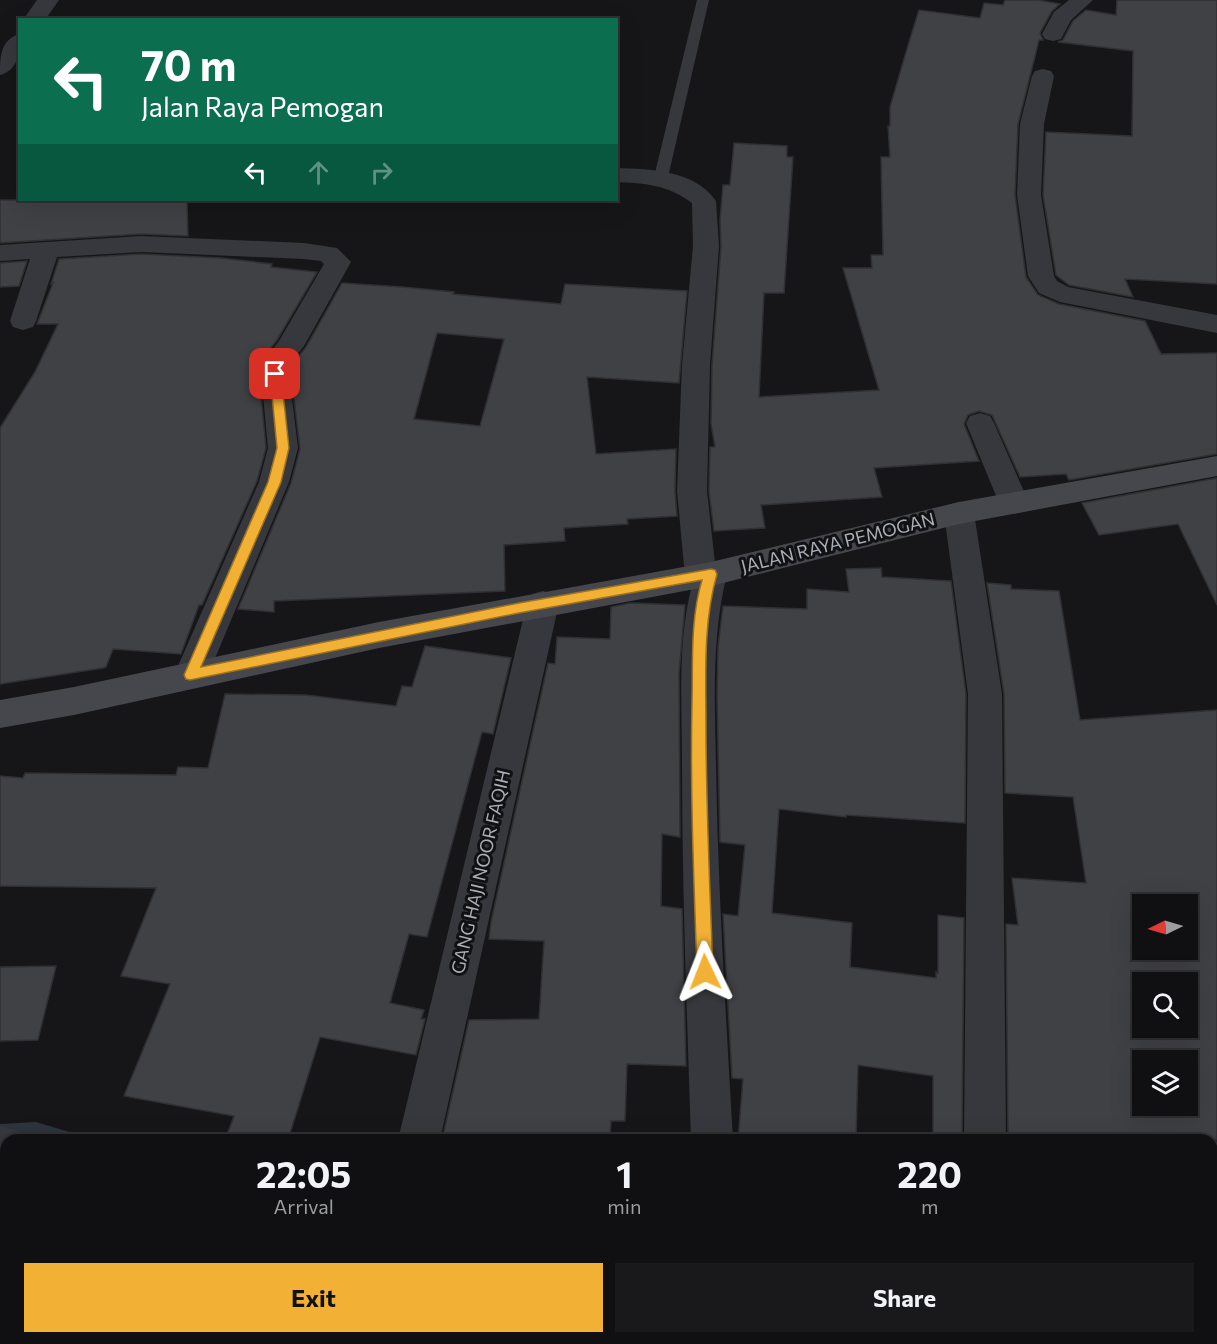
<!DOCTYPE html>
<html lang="en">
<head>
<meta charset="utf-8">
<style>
	:root { --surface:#101012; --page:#19191b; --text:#f1f3f6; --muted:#9c9d9f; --line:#303032; --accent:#f2b134 }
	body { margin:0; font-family:Commissioner,sans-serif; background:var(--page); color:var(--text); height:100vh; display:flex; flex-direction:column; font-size:22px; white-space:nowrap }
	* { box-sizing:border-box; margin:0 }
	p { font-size:20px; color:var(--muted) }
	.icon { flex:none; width:33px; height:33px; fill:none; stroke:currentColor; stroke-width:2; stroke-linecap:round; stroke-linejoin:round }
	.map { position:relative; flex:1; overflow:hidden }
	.details { position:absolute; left:0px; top:1134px; width:1218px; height:210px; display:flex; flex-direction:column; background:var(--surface); border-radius:18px 18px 0 0; box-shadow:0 6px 24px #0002,0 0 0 2px var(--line) }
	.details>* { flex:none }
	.banner { position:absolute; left:18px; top:18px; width:600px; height:183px; border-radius:0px; box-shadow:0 6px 24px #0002,0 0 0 2px var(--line); background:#0b6e4f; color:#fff; overflow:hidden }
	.needle { width:39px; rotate:265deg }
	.fabs { position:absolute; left:1132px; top:894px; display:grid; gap:12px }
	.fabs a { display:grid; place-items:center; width:66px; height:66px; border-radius:0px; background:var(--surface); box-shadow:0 6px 24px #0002,0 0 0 2px var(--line); font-size:30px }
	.pin { position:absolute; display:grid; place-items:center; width:51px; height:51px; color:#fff; margin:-26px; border-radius:12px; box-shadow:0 3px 9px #0006 }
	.me { position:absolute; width:66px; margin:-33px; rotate:358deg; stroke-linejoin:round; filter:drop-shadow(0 0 4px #0008) }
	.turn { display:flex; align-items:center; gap:21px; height:126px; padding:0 24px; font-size:27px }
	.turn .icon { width:78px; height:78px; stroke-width:2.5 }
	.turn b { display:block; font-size:42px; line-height:51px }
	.lanes { display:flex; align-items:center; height:57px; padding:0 24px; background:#0003; justify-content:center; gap:30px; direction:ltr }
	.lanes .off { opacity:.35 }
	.eta { display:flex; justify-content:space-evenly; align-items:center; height:102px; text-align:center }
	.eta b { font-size:36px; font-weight:700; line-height:42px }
	.cta { display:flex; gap:12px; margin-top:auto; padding:12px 24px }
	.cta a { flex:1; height:69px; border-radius:0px; background:var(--accent); color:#111; font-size:24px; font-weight:700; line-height:69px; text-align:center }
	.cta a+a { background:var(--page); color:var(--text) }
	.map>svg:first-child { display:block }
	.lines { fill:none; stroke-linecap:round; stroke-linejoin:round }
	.stream { fill:#2c353c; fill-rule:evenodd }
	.building { fill:#404145; stroke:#303034; stroke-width:1.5; fill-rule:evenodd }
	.lane { fill:#37383d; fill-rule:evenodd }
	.street { fill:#37383d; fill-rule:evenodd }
	.secondary { fill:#45474d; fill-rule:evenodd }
	.route { fill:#f2b134; stroke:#9d7322; stroke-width:1.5 }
	.labels { text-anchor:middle; stroke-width:6; stroke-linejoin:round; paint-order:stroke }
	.street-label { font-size:18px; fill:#a8adb8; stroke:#111113 }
</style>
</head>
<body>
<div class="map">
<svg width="1217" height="1344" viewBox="0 0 1217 1344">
	<rect width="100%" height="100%" fill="#161618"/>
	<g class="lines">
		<path class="stream" d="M 36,1122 L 76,1134 L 78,1140 L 36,1138 L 0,1140 L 0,1124 Z
			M 1212,1245 L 1217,1245 L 1217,1263 L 1212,1263 Z"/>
	</g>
	<path class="building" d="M 1005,0 L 1038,0 L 1060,4 L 1052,11 L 1040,33 L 1043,40 L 1039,40 L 1018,124 L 1015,195 L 1026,277 L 1038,295 L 1059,304 L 1145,321 L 1161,354 L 1217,353 L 1217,454 L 1069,480 L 1066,474 L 1020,477 L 992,415 L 979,411 L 968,415 L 964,424 L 979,461 L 874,468 L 882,497 L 761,505 L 765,528 L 714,531 L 709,491 L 710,447 L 715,447 L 711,424 L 712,365 L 721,246 L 720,220 L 723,185 L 730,185 L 734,143 L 787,146 L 787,157 L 793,157 L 784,293 L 764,293 L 759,397 L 879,390 L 843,268 L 872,268 L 871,255 L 883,255 L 881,157 L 890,157 L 888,126 L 890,126 L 890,107 L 909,42 L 919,10 L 980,18 L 984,3 L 1003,5 Z
		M 1117,0 L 1217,0 L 1217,284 L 1125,279 L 1133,297 L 1069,285 L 1056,275 L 1043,195 L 1046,132 L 1132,136 L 1133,51 L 1058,42 L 1063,40 L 1073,21 L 1086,10 L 1116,15 Z
		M 0,200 L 187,200 L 188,236 L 141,234 L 0,243 Z
		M 141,254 L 221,258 L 272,264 L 271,267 L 317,272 L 277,340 L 263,358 L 259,374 L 266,448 L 257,481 L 202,605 L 199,605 L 181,654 L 113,649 L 106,667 L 103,668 L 0,684 L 0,428 L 35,372 L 58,324 L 37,324 L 53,283 L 51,284 L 59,259 Z
		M 27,261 L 19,286 L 0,287 L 0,263 Z
		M 342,283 L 402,287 L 454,292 L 453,294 L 561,304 L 565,284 L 687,291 L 679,383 L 587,377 L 596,454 L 676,449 L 675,491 L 677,516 L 627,519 L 628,524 L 564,528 L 565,541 L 504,545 L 505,591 L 274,601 L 274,612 L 238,609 L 291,483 L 300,449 L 291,374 L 294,362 L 306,347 ZM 437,333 L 504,339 L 480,426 L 414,419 Z
		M 1217,478 L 1217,605 L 1178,524 L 1099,535 L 1082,503 Z
		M 881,568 L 882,577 L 951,581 L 966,694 L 965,823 L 846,815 L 846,817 L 779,809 L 772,913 L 852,923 L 850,967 L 936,978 L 936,972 L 938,973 L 938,915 L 964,918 L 962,1140 L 933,1140 L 933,1076 L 858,1065 L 856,1140 L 738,1140 L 743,1079 L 732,1078 L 723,914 L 738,916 L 745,845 L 720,842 L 717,695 L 718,647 L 723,606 L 807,609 L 807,589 L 849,592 L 846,569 Z
		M 987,583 L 1011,585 L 1011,589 L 1059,591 L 1080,720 L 1217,710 L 1217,1140 L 1008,1140 L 1006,924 L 1018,925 L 1012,878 L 1086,883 L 1073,797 L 1005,793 L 1004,694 ZM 1143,904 L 1188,904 L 1188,950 L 1143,950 ZM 1143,982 L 1188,982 L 1188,1028 L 1143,1028 ZM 1143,1060 L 1188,1060 L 1188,1106 L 1143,1106 Z
		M 630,603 L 685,605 L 679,673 L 680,837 L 662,834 L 661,906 L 682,909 L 686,1066 L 627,1064 L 625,1121 L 611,1121 L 610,1140 L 442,1140 L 469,1020 L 539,1019 L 544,941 L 489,939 L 491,922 L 548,663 L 555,664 L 557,637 L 610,639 L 611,607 Z
		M 425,646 L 511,658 L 493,734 L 482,732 L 427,937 L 409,934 L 390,1003 L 424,1010 L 421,1019 L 425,1019 L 416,1055 L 320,1037 L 288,1140 L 225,1140 L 234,1116 L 124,1096 L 170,984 L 121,976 L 156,888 L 0,886 L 0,776 L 23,778 L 25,773 L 176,775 L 178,767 L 208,768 L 225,694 L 306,695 L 396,706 L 402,686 L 412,687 Z
		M 56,966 L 38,1040 L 0,1041 L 0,967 Z"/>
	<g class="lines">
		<path class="lane" d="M 697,0 L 709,0 L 668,177 L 661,181 L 654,177 Z"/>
		<path class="street" d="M 37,0 L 59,0 L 45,20 L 23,20 Z
			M 1069,0 L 1093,0 L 1071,20 L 1061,39 L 1053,41 L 1045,39 L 1042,34 L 1054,12 Z
			M 20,34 C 20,51 19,70 0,75 C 0,58 0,39 20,34 Z
			M 1043,69 L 1051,71 L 1054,76 L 1044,124 L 1041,195 L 1054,276 L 1057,281 L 1068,287 L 1217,315 L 1217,333 L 1060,302 L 1039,293 L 1028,276 L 1017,195 L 1020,124 L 1032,76 L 1035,71 Z
			M 616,168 C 650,169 695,170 716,201 L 719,246 L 710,365 L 707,491 L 715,563 L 722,566 L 727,574 C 711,638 715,703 716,768 C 718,892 726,1016 733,1140 L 691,1140 C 687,1014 682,888 682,762 C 682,703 677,642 692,585 L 685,576 L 677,491 L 682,365 L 693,246 L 692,203 C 668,185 645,183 616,182 Z
			M 141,236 L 304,243 L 337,248 L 351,262 L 304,346 L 292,361 L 289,374 L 298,448 L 289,482 L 208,675 L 203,684 L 191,688 L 179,684 L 174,675 L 259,482 L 268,448 L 261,374 L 265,359 L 279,341 L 324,264 L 321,261 L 304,259 L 141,252 L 57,257 L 36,321 L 33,327 L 23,330 L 13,327 L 10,321 L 30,259 L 0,261 L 0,245 Z
			M 980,413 L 990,416 L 994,423 L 1029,503 L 1025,511 L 1014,514 L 1003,511 L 999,503 L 966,423 L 970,416 Z
			M 959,502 L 970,505 L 974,513 L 1002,694 L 1006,1140 L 964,1140 L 968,694 L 944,513 L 948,505 Z
			M 543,591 L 554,594 L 559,603 L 440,1140 L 398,1140 L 527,603 L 532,594 Z
			M 0,1126 L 21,1132 L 24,1140 L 6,1140 L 6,1209 L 0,1206 Z
			M 1217,1200 L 1217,1242 L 1212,1243 L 1212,1201 Z
			M 370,1338 L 414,1338 L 414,1344 L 370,1344 Z
			M 856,1338 L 900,1338 L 900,1344 L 856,1344 Z"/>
		<path class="secondary" d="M 1217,456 L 1217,476 L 959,524 L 711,586 L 379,648 L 74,715 L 0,728 L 0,700 L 74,687 L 379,622 L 711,562 L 959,502 Z"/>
	</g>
	<path class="route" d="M 275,371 L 281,374 L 289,448 L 281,482 L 201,667 L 519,603 L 711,569 L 715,570 L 717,574 C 703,623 706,674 706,724 C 706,807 710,890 713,972 L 711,978 L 705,980 L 700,978 L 697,972 C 694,883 690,793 692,703 C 693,662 690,620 702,580 L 519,613 L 190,680 L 186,679 L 184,675 L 268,482 L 277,448 L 270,374 Z"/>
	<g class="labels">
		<g class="street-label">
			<text transform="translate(838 543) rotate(-14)" y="6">JALAN RAYA PEMOGAN</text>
			<text transform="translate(481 872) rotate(-77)" y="6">GANG HAJI NOOR FAQIH</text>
		</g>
	</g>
</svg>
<div class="fabs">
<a><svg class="needle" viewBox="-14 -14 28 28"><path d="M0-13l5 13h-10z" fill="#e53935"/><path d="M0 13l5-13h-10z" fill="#9c9d9f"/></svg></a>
<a><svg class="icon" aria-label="search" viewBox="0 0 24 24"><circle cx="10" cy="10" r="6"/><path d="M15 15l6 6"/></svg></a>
<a><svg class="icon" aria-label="layers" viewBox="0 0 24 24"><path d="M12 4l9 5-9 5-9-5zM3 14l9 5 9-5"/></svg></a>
</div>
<div class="pin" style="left:275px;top:374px;background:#d93025"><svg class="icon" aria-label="arrive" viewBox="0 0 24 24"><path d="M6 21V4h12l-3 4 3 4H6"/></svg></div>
<svg class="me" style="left:705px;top:972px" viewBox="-20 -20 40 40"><path d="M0-17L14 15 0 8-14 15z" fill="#f2b134" stroke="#fff" stroke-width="4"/></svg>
<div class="banner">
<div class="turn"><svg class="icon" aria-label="left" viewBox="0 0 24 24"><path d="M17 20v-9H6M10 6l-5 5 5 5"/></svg><div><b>70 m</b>Jalan Raya Pemogan</div></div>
<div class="lanes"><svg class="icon" aria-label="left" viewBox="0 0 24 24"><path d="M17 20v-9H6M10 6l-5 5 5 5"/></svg><svg class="icon off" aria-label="ahead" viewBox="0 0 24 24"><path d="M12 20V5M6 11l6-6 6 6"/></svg><svg class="icon off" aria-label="right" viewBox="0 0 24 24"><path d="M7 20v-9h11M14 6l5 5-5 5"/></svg></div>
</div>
<section class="details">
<div class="eta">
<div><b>22:05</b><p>Arrival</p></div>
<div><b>1</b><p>min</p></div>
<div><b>220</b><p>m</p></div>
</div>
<div class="cta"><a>Exit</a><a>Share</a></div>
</section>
</div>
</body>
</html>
